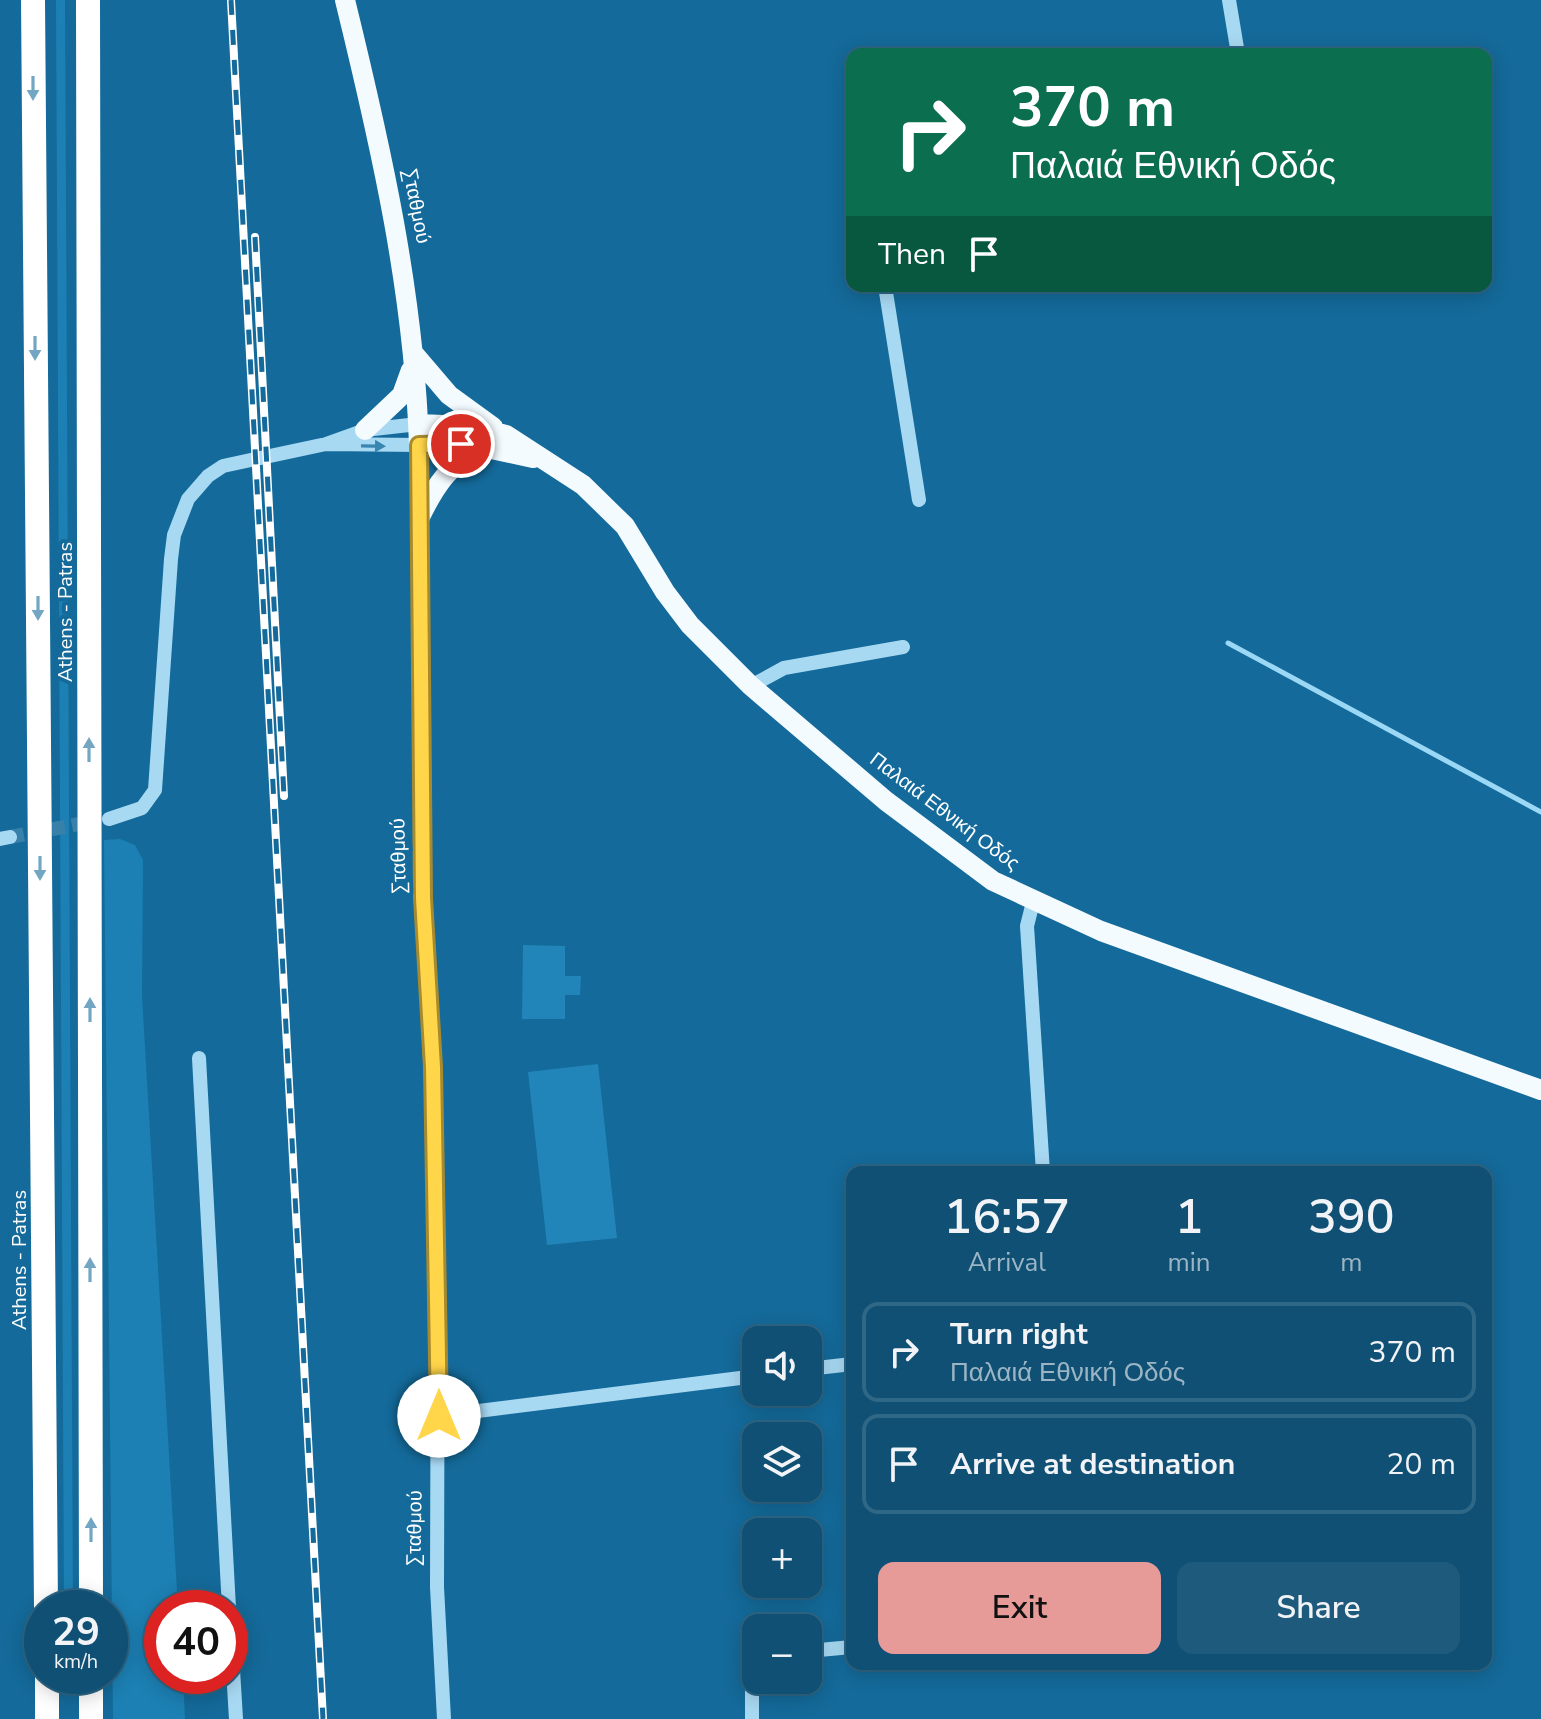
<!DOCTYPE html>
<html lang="en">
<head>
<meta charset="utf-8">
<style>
	:root { --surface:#0f5074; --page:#1d5a7c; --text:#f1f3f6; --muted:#9bb5c5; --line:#2f6786; --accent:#e69b98 }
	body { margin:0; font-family:"Nunito Sans",sans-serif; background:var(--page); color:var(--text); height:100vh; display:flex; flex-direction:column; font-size:30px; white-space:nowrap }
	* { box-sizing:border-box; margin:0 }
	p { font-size:26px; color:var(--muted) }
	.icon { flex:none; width:44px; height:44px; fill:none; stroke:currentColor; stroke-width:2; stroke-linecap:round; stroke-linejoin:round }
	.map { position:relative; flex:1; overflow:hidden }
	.sheet { position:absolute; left:846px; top:1166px; width:646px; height:504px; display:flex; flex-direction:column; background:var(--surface); border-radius:16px; box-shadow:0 4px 20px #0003,0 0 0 2px var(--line) }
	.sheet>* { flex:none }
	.hud { position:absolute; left:846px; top:48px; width:646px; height:244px; border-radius:16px; box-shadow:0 4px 20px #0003,0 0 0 2px var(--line); background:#0b6e4f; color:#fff; overflow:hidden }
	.controls { position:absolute; left:742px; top:1326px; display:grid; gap:16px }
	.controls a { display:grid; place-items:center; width:80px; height:80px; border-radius:16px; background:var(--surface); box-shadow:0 4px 20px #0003,0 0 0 2px var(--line); font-size:40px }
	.speed { position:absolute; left:24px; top:1590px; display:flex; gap:16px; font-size:40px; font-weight:700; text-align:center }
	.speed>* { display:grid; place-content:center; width:104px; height:104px; border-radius:50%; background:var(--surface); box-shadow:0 4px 20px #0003,0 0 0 2px var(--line); line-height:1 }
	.speed small { font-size:20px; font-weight:400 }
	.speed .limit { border:12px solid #d22; background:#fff; color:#111 }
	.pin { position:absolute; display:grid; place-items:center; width:68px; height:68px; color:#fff; margin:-34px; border:4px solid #fff; border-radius:50%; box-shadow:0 2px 8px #0007 }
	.me { position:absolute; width:88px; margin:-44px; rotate:0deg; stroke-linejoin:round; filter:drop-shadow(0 0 6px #0008) }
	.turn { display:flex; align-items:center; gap:28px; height:168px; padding:0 32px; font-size:36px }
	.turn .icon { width:104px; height:104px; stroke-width:2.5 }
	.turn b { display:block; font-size:56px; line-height:68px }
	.then { display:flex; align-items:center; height:76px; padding:0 32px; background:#0003; gap:16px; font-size:30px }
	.eta { display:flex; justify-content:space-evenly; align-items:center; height:136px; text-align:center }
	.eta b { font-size:48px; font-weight:600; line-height:56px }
	.cta { display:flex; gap:16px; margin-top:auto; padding:16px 32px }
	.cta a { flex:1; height:92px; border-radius:16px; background:var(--accent); color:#111; font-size:32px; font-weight:600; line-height:92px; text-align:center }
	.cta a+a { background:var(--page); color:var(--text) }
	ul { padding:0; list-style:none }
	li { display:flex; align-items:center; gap:24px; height:100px; margin:0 16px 12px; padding:0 16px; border:4px solid var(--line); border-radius:16px }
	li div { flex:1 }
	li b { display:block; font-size:30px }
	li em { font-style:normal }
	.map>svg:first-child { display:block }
	.green { fill:#1c80b4 }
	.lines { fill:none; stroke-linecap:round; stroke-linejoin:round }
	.stream { stroke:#9ad8f6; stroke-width:5 }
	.building { fill:#2285b9 }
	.minor-tunnel { stroke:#3780a9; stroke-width:14; stroke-dasharray:14 7; stroke-linecap:butt }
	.minor { stroke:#a8d9f3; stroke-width:14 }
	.major { stroke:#f4fbff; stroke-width:20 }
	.highway { stroke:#fff; stroke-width:24 }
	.rail-casing { stroke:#fff; stroke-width:8 }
	.rail { stroke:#146a9a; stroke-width:5; stroke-dasharray:15; stroke-linecap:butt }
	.oneway { fill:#72a6c2 }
	.oneway2 { fill:#3986b0 }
	.route-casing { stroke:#a68a30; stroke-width:20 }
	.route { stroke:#ffd54a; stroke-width:14 }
	.labels { text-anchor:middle; stroke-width:8; stroke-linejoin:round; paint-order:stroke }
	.street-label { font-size:20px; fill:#fff; stroke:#146a9a }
</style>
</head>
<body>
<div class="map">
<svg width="1541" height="1719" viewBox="0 0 1541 1719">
	<rect width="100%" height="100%" fill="#146a9a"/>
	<path class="green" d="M 56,0 L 65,0 L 73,1608 L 64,1608 Z
		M 120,839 L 135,845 L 143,860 L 142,996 L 178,1608 L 162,1608 L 162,1676 L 183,1676 L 185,1719 L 113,1719 L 104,840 Z"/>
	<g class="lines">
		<path class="stream" d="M 1228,643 L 1541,812"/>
	</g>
	<path class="building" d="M 523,945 L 565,946 L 565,976 L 581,976 L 580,995 L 565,995 L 565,1019 L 522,1019 Z
		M 598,1064 L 617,1238 L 547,1245 L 528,1072 Z"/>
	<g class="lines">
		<path class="minor-tunnel" d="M 10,837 L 96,821"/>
		<path class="minor" d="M 1229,0 L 1238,54
			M 885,286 L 919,500
			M 326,444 L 419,445 L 423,898 L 438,1243 L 437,1587 L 444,1719
			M 751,686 L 784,668 L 903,647
			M 109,819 L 142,808 L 155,790 L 171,559 L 174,535 L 188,499 L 208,476 L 223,466 L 326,444 L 365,430 L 418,424
			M 0,839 L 10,837
			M 1033,902 L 1027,926 L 1043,1172
			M 199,1058 L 229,1608
			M 808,1369 L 852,1364
			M 439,1416 L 756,1376
			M 230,1620 L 236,1719
			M 808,1651 L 852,1647
			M 752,1719 L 752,1684 L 756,1674"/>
		<path class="major" d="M 345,0 C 381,147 414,292 419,445 L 482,447 L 533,458
			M 414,354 L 449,395 L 493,427
			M 418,424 L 470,426 L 506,435 L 583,485 L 625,526 L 665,592 L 690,625 L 751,686 L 886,801 L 993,881 L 1101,931 L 1541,1090
			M 365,430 L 402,395 L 411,370
			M 420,517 C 435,486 450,463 482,447"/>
		<path class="highway" d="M 33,0 L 46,1608
			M 88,0 L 91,1608
			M 47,1676 L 47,1719
			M 91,1676 L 91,1719"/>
		<g class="rail-casing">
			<path id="rail" d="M 231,0 L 323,1719
				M 255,237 L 284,796"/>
		</g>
		<use href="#rail" class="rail"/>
	</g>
	<defs><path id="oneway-solid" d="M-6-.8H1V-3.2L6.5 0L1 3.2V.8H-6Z" transform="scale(2)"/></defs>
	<g class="oneway">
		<use href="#oneway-solid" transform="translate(33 88) rotate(90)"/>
		<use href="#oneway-solid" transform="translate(35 348) rotate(90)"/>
		<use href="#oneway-solid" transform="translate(38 608) rotate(90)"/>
		<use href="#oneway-solid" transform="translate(89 750) rotate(-90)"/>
		<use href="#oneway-solid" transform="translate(40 868) rotate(90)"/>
		<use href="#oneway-solid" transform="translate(90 1010) rotate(-90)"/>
		<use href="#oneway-solid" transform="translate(90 1270) rotate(-90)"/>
		<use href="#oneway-solid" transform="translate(91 1530) rotate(-90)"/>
	</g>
	<use class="oneway2" href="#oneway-solid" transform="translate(373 446) rotate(1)"/>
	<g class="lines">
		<g class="route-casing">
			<path id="route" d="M 439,1416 L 433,1067 L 423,898 L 419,445 L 461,444"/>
		</g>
		<use href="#route" class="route"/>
	</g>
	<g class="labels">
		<g class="street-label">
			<text transform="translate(417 206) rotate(79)" y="7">Σταθμού</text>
			<text transform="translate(65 612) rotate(-90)" y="7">Athens - Patras</text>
			<text transform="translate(945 811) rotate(37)" y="7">Παλαιά Εθνική Οδός</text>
			<text transform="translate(398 856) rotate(-91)" y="7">Σταθμού</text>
			<text transform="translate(19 1260) rotate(-90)" y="7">Athens - Patras</text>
			<text transform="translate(414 1528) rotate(-89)" y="7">Σταθμού</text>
		</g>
	</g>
</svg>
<div class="controls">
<a><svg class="icon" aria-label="sound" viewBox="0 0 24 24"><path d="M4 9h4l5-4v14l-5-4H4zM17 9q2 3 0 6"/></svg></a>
<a><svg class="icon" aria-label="layers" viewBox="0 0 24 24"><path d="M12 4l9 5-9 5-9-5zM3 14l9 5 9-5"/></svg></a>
<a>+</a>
<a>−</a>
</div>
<div class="speed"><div>29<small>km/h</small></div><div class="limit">40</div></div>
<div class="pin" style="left:461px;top:444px;background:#d93025"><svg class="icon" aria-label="arrive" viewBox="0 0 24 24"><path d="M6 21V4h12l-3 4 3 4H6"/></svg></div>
<svg class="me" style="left:439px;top:1416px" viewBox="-20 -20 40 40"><circle r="19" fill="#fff"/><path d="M0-13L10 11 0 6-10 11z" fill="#ffd54a"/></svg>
<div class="hud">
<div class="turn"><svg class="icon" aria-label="right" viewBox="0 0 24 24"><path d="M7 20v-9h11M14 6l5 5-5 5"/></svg><div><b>370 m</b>Παλαιά Εθνική Οδός</div></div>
<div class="then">Then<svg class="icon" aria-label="arrive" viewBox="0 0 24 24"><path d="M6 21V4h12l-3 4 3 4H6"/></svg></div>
</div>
<section class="sheet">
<div class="eta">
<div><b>16:57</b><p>Arrival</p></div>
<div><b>1</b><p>min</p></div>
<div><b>390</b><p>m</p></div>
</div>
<ul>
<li><svg class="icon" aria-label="right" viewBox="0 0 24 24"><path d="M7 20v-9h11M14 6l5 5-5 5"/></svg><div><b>Turn right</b><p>Παλαιά Εθνική Οδός</p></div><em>370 m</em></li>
<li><svg class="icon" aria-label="arrive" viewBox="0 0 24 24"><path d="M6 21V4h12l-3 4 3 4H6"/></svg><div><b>Arrive at destination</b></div><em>20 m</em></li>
</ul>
<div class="cta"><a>Exit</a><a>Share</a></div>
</section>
</div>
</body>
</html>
